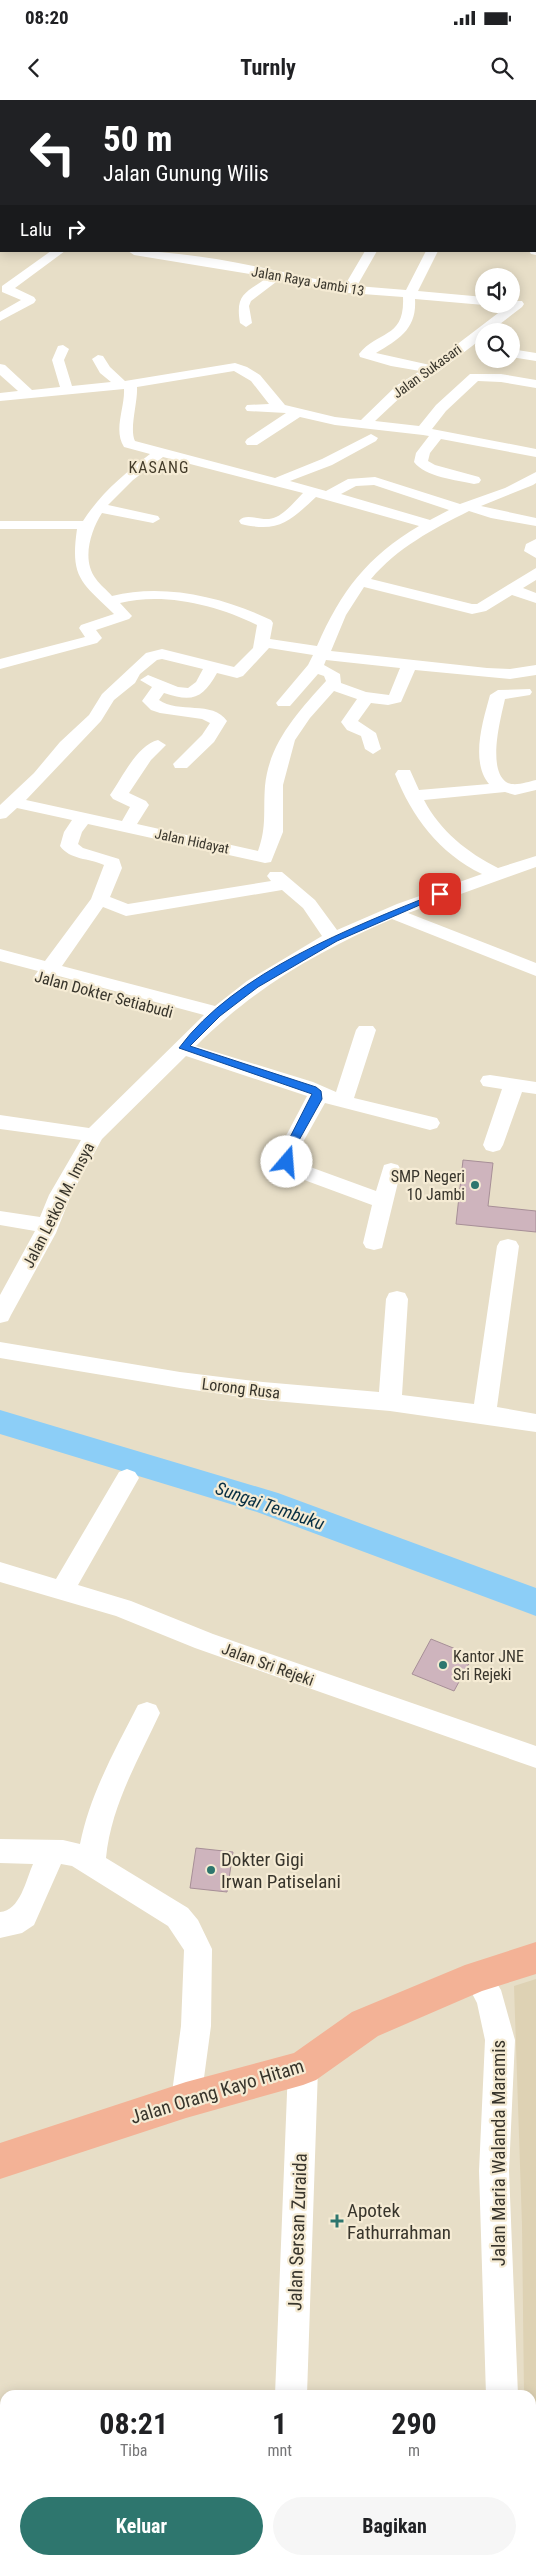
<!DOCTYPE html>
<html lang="id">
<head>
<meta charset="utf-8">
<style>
	:root { --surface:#fff; --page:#f6f6f6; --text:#202124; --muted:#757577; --accent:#2e766e }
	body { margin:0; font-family:"Roboto Condensed",sans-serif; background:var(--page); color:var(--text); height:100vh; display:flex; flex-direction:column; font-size:19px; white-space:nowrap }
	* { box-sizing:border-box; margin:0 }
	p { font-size:16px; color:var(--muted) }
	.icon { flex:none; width:28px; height:28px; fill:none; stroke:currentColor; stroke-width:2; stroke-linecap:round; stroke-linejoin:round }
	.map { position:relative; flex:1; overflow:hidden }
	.sheet { position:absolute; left:0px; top:2290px; width:536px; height:175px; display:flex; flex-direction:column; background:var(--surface); border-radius:15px 15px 0 0; box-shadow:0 2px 12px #0003 }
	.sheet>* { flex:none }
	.banner { position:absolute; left:0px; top:0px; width:536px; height:152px; box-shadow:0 2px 12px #0003; background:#202124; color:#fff; overflow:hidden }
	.buttons { position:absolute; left:475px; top:168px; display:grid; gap:10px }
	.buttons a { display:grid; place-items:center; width:45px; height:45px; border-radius:50%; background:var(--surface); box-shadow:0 2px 12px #0003; font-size:25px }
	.pin { position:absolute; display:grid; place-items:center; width:42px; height:42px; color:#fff; margin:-21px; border-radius:10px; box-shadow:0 2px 8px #0006 }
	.me { position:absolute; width:55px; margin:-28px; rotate:18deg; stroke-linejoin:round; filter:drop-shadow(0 0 4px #0008) }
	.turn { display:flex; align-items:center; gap:18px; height:105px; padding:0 20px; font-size:22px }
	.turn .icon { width:65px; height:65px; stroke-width:2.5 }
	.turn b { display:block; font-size:35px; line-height:42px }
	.then { display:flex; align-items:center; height:48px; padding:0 20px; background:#0003; gap:10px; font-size:19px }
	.eta { display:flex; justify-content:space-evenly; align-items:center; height:85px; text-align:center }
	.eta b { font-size:30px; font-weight:700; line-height:35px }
	.button { display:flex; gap:10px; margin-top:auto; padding:10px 20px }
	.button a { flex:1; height:58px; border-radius:30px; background:var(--accent); color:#fff; font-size:20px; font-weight:700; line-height:58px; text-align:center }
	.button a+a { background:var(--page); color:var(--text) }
	.status { display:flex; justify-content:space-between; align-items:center; height:35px; padding:0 25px; background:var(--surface); direction:ltr }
	.status svg { height:14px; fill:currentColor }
	header { display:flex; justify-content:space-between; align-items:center; height:65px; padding:0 20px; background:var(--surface); font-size:22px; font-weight:700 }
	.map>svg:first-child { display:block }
	.built { fill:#ded2b4 }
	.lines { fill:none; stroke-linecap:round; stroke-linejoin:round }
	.river { fill:#8ccef7; fill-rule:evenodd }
	.building { fill:#ceb4bd; stroke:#a78f97 }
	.minor { fill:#fff; fill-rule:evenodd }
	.major { fill:#f3b296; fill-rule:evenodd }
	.highway { fill:#eb7e50; fill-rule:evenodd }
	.route { fill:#1a73e8; stroke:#114b97 }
	.poi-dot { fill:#2e766e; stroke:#f5ebd4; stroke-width:2 }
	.labels { text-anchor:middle; stroke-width:4.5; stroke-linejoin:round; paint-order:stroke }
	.far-street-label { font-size:14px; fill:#38352c; stroke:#f5ebd4 }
	.far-quarter-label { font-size:16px; letter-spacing:1px; fill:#433b29; stroke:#f5ebd4 }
	.street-label { font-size:16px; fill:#38352c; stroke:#f5ebd4 }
	.poi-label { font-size:16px; fill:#38352c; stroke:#f5ebd4; text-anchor:end }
	.water-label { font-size:18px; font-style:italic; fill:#072f43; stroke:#f5ebd4 }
	.near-poi-label { font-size:19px; fill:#38352c; stroke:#f5ebd4; text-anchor:start }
	.near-street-label { font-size:19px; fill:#38352c; stroke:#f5ebd4 }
</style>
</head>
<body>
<div class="status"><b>08:20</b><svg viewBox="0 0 49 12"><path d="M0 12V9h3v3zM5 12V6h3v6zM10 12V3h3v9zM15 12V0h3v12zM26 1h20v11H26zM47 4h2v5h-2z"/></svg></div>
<header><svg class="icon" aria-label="back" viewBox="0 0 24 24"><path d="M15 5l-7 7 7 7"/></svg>Turnly<svg class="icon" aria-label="search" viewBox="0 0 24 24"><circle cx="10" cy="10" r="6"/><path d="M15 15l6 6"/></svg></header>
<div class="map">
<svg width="536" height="2465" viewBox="0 0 536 2465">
	<rect width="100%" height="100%" fill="#e7dec7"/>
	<path class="built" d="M 536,1879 L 536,2361 L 531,2360 L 531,2295 L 524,2295 L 522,2125 L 514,1886 Z"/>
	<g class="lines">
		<path class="river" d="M 0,1310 L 278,1393 L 536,1488 L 536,1516 L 257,1412 L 0,1334 Z"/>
	</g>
	<path class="building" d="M 463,1060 L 493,1063 L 488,1106 L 536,1111 L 536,1132 L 456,1124 Z
		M 431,1539 L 473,1556 L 454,1591 L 412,1574 Z
		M 196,1748 L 233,1752 L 227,1792 L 190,1788 Z"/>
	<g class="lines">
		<path class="minor" d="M 0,104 L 1,104 L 1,110 L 0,110 Z
			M 535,109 L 536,109 L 536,115 L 535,115 Z
			M 0,127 L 1,128 L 1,136 L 0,135 Z
			M 535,147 L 536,155 L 531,154 L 529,151 L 535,151 Z
			M 51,151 L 65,151 L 15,188 L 34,197 L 36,200 L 34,203 L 0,221 L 0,212 L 21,200 L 2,192 L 2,186 Z
			M 128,151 C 201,151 274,171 345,185 L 365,151 L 377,151 L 357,186 L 406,190 L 426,151 L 438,151 L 418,191 L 484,197 L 484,204 L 488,204 L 484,205 L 415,199 C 417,229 399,239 376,253 L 430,265 L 514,201 L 522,201 L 524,204 L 522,207 L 491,231 L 484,231 L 484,237 L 438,272 L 406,292 L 375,321 L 419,326 L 436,305 L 470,274 L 501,274 L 536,280 L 536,288 L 501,282 L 478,281 L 446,311 L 432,329 L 536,349 L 536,357 L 441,339 L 430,353 L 428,361 L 435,365 L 479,377 L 481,380 L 479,383 L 474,384 C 457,380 425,377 414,362 L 416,353 L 429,336 L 423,335 L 335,325 L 300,317 L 257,345 L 247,345 L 245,342 L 247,339 L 286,313 L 247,311 L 245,308 L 247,305 L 269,304 L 251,281 L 234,271 L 137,287 C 138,302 129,329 135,341 L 275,378 L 322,359 L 371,334 L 378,338 L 376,341 L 332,365 L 290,381 L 326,391 L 348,379 L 375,377 L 460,404 L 505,388 L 536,372 L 536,383 L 533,385 L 481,406 L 536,418 L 536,426 L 491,418 L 469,411 C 433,429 397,448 371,479 L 472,504 L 477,504 L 536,468 L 536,480 L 523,488 L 536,493 L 536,503 L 512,495 L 486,511 L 472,514 L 364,487 L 346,515 L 331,551 L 487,568 L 510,569 L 536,565 L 536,575 L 510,579 L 415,570 L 401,602 L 388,605 L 371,603 L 358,621 L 376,633 L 381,649 L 373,654 L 365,649 L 361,636 L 347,630 L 341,622 L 357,599 L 334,591 L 310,618 L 295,640 L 283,685 L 283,732 L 271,762 L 265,763 L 88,724 L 82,732 L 78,744 L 83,748 L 119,759 L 122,768 L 110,797 L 128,804 L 271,781 L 267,776 L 270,772 L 282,772 L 315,800 L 337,830 L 397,804 L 482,774 C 439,753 412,717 395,674 L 398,670 L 410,670 L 419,690 L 489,684 C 470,661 483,621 490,595 L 498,590 L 530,589 L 532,592 L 530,595 L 505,599 C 501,617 487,668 506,682 C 514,687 527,682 536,680 L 536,690 L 515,695 L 505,692 L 424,700 C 440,731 468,753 498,768 L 536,756 L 536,767 L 408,813 L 536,863 L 536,876 L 392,819 C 318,851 254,888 196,946 L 313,982 L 336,992 L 356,930 L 359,926 L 373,926 L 376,930 L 354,998 L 437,1018 L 440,1023 L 437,1028 L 430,1030 L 325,1003 L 298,1051 L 298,1060 L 302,1064 L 376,1091 L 384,1065 L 391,1063 L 398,1065 L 401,1070 L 382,1148 L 374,1150 L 366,1148 L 363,1143 L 372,1105 L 288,1074 L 277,1062 L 278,1051 L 307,996 L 186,956 L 102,1039 L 71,1095 L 56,1133 L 11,1215 L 8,1221 L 0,1223 L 0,1195 L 35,1131 L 0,1125 L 0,1111 L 40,1117 L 49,1095 L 81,1040 L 0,1029 L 0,1015 L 89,1028 L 204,915 L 55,875 L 50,882 L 36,882 L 33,878 L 38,871 L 0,861 L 0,849 L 45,861 L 91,799 L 104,765 C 89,758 70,760 60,746 L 64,732 L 72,720 L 17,708 L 6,718 L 0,719 L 0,705 L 34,673 L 60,642 L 89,615 L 102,594 L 146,553 L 162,549 L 234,567 L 253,548 L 257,525 C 217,505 164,492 120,503 L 132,516 L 129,519 L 96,530 L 102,538 L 97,543 L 0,569 L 0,559 L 85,537 L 79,528 L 81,525 L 114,514 C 81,482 70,478 77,429 L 0,429 L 0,421 L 83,421 C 101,393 124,374 150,354 L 124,347 C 113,330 125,308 124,289 L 0,301 L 0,293 L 18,291 L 0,275 L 0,264 L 5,265 L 32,290 L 60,287 L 52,260 L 58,246 L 63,245 L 69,249 L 64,260 L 72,286 L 111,282 L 100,273 L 92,259 L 98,255 L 103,256 L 110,267 L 125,281 L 235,263 L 247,267 L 260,275 L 285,305 L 335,317 L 361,320 L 396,286 L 420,271 L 391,266 L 360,257 L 359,254 C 378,230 405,239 403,197 L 349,193 L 280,179 L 251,201 L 249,206 L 252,223 L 246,227 L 240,223 C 235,193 246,193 268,177 L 134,155 ZM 163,357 L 303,393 C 294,402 282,418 269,419 C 259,420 245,413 239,421 L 241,424 C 279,433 290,421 316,397 L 419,426 C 367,457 341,491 317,546 L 270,539 L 273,523 L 271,520 C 223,497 164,483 112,496 C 107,490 100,485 96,479 C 81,460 91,430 102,413 L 153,423 L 160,419 L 158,416 L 108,405 L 133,380 ZM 374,385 L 449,410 L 430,420 L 341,394 L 356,386 ZM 269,548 L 313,555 L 308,565 L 276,603 L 278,606 L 290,606 L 318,574 L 324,576 L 326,581 C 298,612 269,643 265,686 C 263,712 267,726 258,751 L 137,724 L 149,705 L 146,701 L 129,693 L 151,660 L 166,645 L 158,640 C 137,645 122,678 110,695 L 113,699 L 130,707 L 122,721 L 26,700 L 101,621 L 114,600 L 135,583 L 140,574 L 157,560 L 162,559 L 203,569 L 196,582 L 188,588 L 178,587 L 148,575 L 140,580 L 152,587 L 142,601 L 151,610 L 160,613 L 202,619 L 210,623 L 202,635 L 173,664 L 175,668 L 187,668 L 214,642 L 227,621 C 213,600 178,614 159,600 L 164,593 C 193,603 203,598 217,573 L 237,578 L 243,576 ZM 326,560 L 400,568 L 389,595 L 366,592 L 341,583 L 340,574 L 324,565 ZM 282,790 L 303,808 L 322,836 L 247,881 L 215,906 L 62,866 L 103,807 L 126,816 Z
			M 511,249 L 536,253 L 536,261 L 511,257 Z
			M 536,439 L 536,458 L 524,451 L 526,444 Z
			M 490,975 L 536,982 L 536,994 L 522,992 L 503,1045 L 500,1050 L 493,1052 L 486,1050 L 483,1045 L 502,989 L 483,986 L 480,981 L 483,976 Z
			M 508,1139 L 516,1141 L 519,1146 L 497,1307 L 536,1314 L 536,1332 L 390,1311 L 263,1300 L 180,1288 L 0,1258 L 0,1242 L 180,1272 L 263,1282 L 379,1292 L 386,1199 L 389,1193 L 397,1191 L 405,1193 L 408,1199 L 402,1295 L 474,1304 L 497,1146 L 500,1141 Z
			M 127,1369 L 135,1372 L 139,1378 L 78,1485 L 131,1501 L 213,1534 L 536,1646 L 536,1668 L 195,1548 L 116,1516 L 0,1482 L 0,1462 L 56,1479 L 119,1372 Z
			M 147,1602 L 156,1605 L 160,1613 C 138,1660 111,1706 106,1758 L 188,1808 L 198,1820 L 212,1849 L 211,1926 L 201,2000 L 197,2010 L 186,2014 L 175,2010 L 171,2000 L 181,1926 L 184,1850 L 168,1826 L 72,1766 L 61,1764 L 34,1825 L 22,1833 L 0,1838 L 0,1812 C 20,1811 26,1780 33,1764 L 0,1763 L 0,1739 L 63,1740 L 80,1744 C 90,1694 115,1650 138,1605 Z
			M 477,1863 L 487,1867 L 501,1890 L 515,1940 L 509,2071 L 518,2295 L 486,2295 L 479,2071 L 485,1940 L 477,1903 L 463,1876 L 467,1867 Z
			M 303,1954 L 313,1958 L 318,1968 L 307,2295 L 275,2295 L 288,1968 L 293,1958 Z
			M 531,2379 L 536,2381 L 536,2415 L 531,2413 Z
			M 268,2460 L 302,2460 L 302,2465 L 268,2465 Z"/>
		<path class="major" d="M 536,1842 L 536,1874 L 482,1891 L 378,1936 L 316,1980 L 303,1985 L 186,2018 L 0,2079 L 0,2043 L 186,1982 L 294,1953 L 352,1912 L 465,1865 Z"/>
		<path class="highway" d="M 79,0 L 91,0 L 91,1 L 79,1 Z"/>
	</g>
	<path class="route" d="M 437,793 L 445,794 L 337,841 L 258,887 L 220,916 L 190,946 L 316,987 L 321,991 L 322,999 L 293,1051 L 292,1062 L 287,1065 L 283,1064 L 283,1051 L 312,994 L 179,948 C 235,872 353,827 437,793 Z"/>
	<g class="poi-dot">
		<circle cx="475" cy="1085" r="5"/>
		<circle cx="443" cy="1565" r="5"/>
		<circle cx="211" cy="1770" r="5"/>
		<path d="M334.5 2113.5h5v5h5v5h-5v5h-5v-5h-5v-5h5z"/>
	</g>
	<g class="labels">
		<g class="far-street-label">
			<text transform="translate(308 181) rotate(10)" y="5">Jalan Raya Jambi 13</text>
			<text transform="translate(427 271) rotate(-36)" y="5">Jalan Sukasari</text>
			<text transform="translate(192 741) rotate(12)" y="5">Jalan Hidayat</text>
		</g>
		<g class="far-quarter-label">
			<text x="159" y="373">KASANG</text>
		</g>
		<g class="street-label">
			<text transform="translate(104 894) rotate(15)" y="6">Jalan Dokter Setiabudi</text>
			<text transform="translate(58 1105) rotate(-63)" y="6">Jalan Letkol M. Imsya</text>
			<text transform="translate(241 1288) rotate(7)" y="6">Lorong Rusa</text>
			<text transform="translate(268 1564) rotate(20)" y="6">Jalan Sri Rejeki</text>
		</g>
		<g class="poi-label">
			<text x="465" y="1082">SMP Negeri<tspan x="465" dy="18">10 Jambi</tspan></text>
			<text x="453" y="1562" text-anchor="start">Kantor JNE<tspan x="453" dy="18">Sri Rejeki</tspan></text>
		</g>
		<g class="water-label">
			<text transform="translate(270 1406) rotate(19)" y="6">Sungai Tembuku</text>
		</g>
		<g class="near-poi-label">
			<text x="221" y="1766">Dokter Gigi<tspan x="221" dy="22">Irwan Patiselani</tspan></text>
			<text x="347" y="2117">Apotek<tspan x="347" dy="22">Fathurrahman</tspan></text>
		</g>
		<g class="near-street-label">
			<text transform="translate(217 1991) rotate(-17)" y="7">Jalan Orang Kayo Hitam</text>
			<text transform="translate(498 2053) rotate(-90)" y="7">Jalan Maria Walanda Maramis</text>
			<text transform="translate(297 2132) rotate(-88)" y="7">Jalan Sersan Zuraida</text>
		</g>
	</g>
</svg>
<div class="buttons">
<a><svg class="icon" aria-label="sound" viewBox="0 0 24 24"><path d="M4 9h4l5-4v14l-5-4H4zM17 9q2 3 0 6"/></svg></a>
<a><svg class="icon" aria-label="search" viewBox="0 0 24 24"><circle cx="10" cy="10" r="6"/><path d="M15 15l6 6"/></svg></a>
</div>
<div class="pin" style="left:440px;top:794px;background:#d93025"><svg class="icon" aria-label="arrive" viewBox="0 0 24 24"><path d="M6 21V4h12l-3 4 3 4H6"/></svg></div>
<svg class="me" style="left:287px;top:1062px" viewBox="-20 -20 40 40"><circle r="19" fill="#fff"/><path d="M0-13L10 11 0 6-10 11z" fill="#1a73e8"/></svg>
<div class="banner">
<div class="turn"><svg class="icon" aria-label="left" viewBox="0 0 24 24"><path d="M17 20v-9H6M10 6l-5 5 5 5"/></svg><div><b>50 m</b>Jalan Gunung Wilis</div></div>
<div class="then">Lalu<svg class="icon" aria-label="right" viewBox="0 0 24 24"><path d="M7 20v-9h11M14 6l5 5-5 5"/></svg></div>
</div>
<section class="sheet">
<div class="eta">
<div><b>08:21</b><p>Tiba</p></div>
<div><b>1</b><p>mnt</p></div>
<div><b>290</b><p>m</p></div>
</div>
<div class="button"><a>Keluar</a><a>Bagikan</a></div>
</section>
</div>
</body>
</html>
